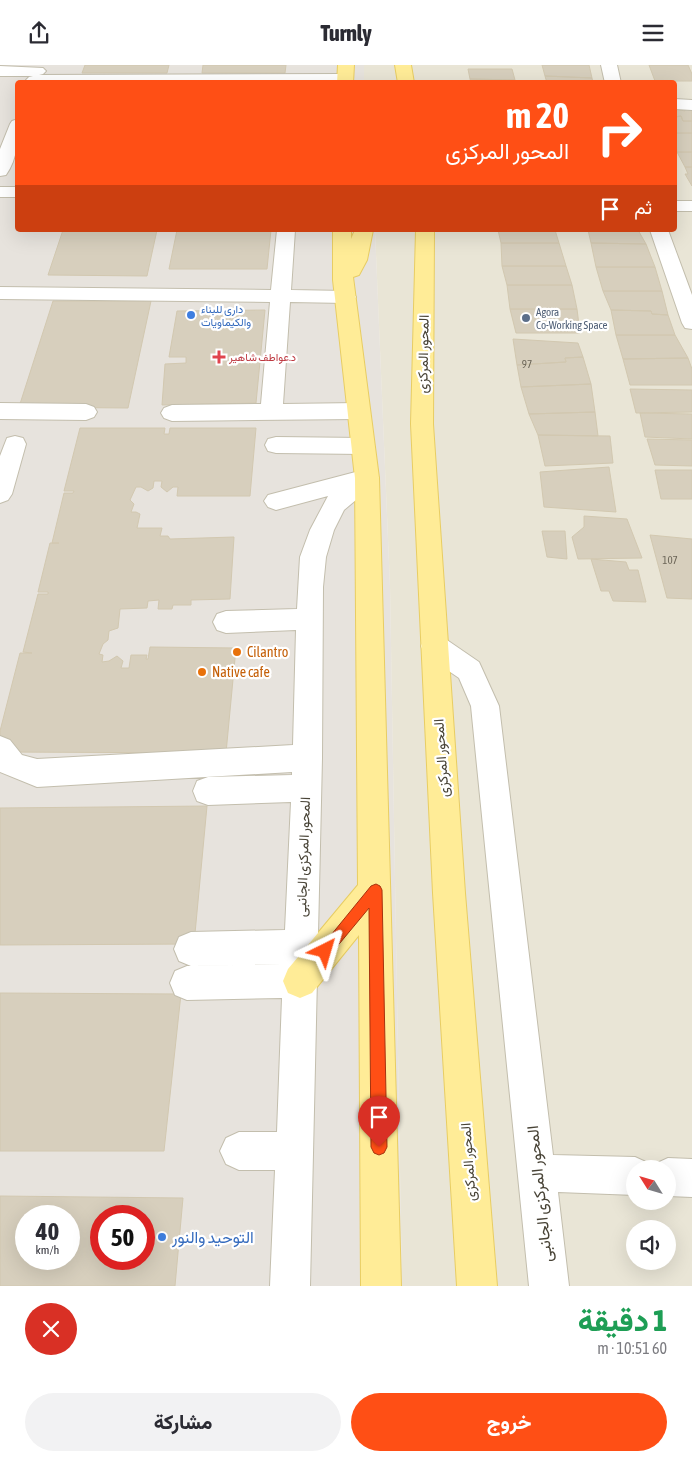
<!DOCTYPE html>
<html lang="ar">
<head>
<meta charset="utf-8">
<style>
	:root { --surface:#fff; --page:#f2f2f3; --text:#2b2b33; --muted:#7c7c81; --accent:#ff4f15 }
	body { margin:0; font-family:"Asap Condensed",Vazirmatn,sans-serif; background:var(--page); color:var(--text); direction:rtl; height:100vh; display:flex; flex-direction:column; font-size:19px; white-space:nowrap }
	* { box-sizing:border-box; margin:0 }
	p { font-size:16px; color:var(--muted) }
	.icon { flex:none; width:28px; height:28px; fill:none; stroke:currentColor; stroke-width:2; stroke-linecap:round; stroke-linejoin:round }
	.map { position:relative; height:1221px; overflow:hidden; direction:ltr }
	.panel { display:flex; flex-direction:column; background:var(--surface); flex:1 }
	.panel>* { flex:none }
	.top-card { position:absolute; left:15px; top:15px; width:662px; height:152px; border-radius:5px; box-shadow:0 5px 20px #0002; direction:rtl; background:#ff4f15; color:#fff; overflow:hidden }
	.needle { width:32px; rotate:307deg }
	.fabs { position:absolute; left:626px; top:1095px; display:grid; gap:10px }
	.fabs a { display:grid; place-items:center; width:50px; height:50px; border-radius:50%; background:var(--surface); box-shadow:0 5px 20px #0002; font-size:25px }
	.speed { position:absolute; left:15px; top:1140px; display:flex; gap:10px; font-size:25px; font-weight:700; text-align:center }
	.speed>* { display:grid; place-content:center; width:65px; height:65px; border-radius:50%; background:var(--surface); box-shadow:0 5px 20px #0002; line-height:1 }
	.speed small { font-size:12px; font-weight:400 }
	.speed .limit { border:8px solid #d22; background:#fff; color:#111 }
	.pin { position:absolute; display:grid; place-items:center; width:42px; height:42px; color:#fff; margin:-51px -21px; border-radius:50% 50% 50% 0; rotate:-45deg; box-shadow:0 0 5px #0007 }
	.pin .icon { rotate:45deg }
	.me { position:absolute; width:55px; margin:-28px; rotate:40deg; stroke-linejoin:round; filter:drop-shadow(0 0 4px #0008) }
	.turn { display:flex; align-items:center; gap:18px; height:105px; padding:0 25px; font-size:22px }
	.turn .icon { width:65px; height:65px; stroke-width:2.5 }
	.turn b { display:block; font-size:35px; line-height:42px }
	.then { display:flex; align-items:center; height:48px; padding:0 25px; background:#0003; gap:10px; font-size:19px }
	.round { display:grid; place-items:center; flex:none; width:52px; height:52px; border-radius:26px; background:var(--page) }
	.headline { display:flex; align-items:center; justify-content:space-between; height:85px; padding:0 25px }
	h1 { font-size:30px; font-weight:800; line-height:38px; color:#1e9e55 }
	.action { display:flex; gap:10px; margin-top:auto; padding:10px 25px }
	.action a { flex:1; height:58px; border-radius:30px; background:var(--accent); color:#fff; font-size:20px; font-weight:800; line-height:58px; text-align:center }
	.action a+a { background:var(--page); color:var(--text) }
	header { display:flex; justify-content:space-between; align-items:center; height:65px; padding:0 25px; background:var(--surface); font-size:22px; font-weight:800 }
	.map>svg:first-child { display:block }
	.residential { fill:#e9e5d6; fill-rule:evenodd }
	.industrial { fill:#e7e3dd; fill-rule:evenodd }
	.building { fill:#d7cfbd; stroke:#d2c8b0; fill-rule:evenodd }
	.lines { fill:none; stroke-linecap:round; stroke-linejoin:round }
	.minor-casing { stroke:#c3bead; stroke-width:2 }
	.major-casing { stroke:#e8cd63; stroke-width:2 }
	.minor { fill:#fff; fill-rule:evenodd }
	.major { fill:#ffec97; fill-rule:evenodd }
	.route { fill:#ff4f15; stroke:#a6330e }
	.shop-dot { fill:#3f7fe0; stroke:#fff; stroke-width:2 }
	.service-dot { fill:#5c6f8a; stroke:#fff; stroke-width:2 }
	.health-dot { fill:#e0444e; stroke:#fff; stroke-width:2 }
	.food-dot { fill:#e8710a; stroke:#fff; stroke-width:2 }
	.labels { text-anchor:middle; stroke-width:4.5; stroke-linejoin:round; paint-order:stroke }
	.far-shop-label { font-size:11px; fill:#366cbe; stroke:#fff; text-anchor:start }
	.far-service-label { font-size:11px; fill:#4e5e75; stroke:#fff; text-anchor:start }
	.far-health-label { font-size:11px; fill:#be3a42; stroke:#fff; text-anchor:start }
	.number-label { font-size:11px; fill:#6c6658 }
	.street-label { font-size:14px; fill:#484336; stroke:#fff }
	.food-label { font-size:14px; fill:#c56008; stroke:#fff; text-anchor:start }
	.near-street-label { font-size:16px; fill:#484336; stroke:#fff }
	.near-shop-label { font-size:16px; fill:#366cbe; stroke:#fff; text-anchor:start }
</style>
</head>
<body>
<header><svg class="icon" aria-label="menu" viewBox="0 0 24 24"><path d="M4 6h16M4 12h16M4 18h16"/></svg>Turnly<svg class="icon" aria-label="share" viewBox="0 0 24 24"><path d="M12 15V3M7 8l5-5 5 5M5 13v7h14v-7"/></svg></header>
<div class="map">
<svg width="692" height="1221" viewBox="0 0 692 1221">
	<rect width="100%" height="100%" fill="#f5f2e8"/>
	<path class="residential" d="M 364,0 L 692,0 L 692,1221 L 402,1221 L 390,521 L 375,165 L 675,165 L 675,18 L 364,17 ZM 635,1104 L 668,1104 L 668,1136 L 635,1136 ZM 635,1164 L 668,1164 L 668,1196 L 635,1196 Z"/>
	<path class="industrial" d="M 0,0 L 364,0 L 364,17 L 18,18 L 18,165 L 375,165 L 390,521 L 402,1221 L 0,1221 ZM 26,1151 L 69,1151 L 69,1194 L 26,1194 ZM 101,1151 L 144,1151 L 144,1194 L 101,1194 Z"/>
	<path class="building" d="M 85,0 L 169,0 L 167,8 L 82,8 Z
		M 203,0 L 286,0 L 285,8 L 202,8 Z
		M 542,0 L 589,0 L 592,13 L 545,11 Z
		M 649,0 L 688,0 L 692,9 L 692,16 L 655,16 Z
		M 468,4 L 512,4 L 515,15 L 470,14 Z
		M 545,11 L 592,13 L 593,18 L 547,18 Z
		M 470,14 L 515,15 L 516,18 L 471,18 Z
		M 675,40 L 676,44 L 685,46 L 684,40 L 692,41 L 692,56 L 683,56 L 681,51 L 675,52 Z
		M 681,51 L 683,56 L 692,56 L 692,68 L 675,68 L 675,52 Z
		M 675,68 L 692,68 L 692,87 L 677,87 Z
		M 677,87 L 692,87 L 692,102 L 685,102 Z
		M 685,102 L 692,102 L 692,121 L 685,109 L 688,109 Z
		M 63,165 L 157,165 L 147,211 L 48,210 Z
		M 177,165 L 271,165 L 267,204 L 169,204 Z
		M 498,165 L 555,165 L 559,178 L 501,178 Z
		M 588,165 L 638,165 L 646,179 L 591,178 Z
		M 501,178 L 559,178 L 566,201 L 502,201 Z
		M 591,178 L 646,179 L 655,202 L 596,202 Z
		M 502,201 L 566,201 L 572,220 L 507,220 Z
		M 596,202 L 655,202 L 662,226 L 603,226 Z
		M 507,220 L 572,220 L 577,244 L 510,244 Z
		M 603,226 L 662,226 L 668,250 L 652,249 L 651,246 L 611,245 Z
		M 53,236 L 151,236 L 128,343 L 19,342 Z
		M 510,244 L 577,244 L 580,268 L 516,268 Z
		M 265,245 L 256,338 L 162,340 L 165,299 L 186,298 L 186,292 L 169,292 L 177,246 Z
		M 611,245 L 651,246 L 652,249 L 668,250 L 675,270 L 616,270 Z
		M 616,270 L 675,270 L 688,293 L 623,294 Z
		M 513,274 L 578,278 L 583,292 L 565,293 L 566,297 L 517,300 Z
		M 583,292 L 591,319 L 521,322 L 517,300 L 566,297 L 565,293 Z
		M 688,293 L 692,304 L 692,320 L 630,320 L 623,294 Z
		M 591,319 L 595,347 L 529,349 L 521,322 Z
		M 630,324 L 692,325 L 692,347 L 636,348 Z
		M 595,347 L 598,371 L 538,370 L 529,349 Z
		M 640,348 L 692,349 L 692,374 L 645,372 Z
		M 80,363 L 165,363 L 164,369 L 169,369 L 170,363 L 256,363 L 250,431 L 177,431 L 178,422 L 173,422 L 167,427 L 161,422 L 162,416 L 154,416 L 153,423 L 148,426 L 141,422 L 136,422 L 130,435 L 134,439 L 131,447 L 136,447 L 140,449 L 137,463 L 162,463 L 160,471 L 168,471 L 170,474 L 234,472 L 230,534 L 191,535 L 191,540 L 173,540 L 172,544 L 158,544 L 159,535 L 148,536 L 147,543 L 120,544 L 118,563 L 109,566 L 108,575 L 103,579 L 99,589 L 103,590 L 102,597 L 109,596 L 117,591 L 123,596 L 121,603 L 129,603 L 131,590 L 147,590 L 146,594 L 148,594 L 150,582 L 236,583 L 226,688 L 0,687 L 0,666 L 20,588 L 32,588 L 23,587 L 38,529 L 48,529 L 48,527 L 38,527 L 50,478 L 59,478 L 52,478 L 64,428 L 73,428 L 74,426 L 64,426 Z
		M 538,370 L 610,371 L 613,398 L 545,401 Z
		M 647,374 L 692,375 L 692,401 L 655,400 Z
		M 609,402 L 616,447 L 544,442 L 540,407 Z
		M 655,405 L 692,405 L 692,434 L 661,434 Z
		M 584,451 L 627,454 L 642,493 L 578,494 L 572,472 L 584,462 Z
		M 542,466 L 565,466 L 567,494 L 547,492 Z
		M 650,470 L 692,474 L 692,534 L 667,533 Z
		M 591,494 L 626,497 L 629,505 L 638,505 L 646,537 L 613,536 L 609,526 L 601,526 Z
		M 207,741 L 194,879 L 0,880 L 0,743 Z
		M 0,928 L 181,929 L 164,1086 L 0,1086 Z
		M 0,1131 L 183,1133 L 175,1221 L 0,1221 ZM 26,1151 L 69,1151 L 69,1194 L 26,1194 ZM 101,1151 L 144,1151 L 144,1194 L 101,1194 Z"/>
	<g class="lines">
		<g class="minor-casing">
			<path id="minor" d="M 601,0 L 617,0 L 621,18 L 605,18 Z
				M 0,1 L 43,3 L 46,6 L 43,9 L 39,10 L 345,9 L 350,11 L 353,14 L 349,18 L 28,18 L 26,15 L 29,12 L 33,11 L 0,11 Z
				M 675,34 L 692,35 L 692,45 L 675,44 Z
				M 18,54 C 18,74 18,93 6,110 L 0,111 L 0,84 L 10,59 L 12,56 Z
				M 0,122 L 18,122 L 18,132 L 0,132 Z
				M 675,136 L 692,136 L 692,146 L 675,146 Z
				M 277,165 L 295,165 L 291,225 L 346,226 L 353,228 L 356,232 L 353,236 L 346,238 L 290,237 L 283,339 L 359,338 L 367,341 L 370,346 L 367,351 L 359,354 L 172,356 L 164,353 L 161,348 L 164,343 L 172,340 L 261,339 L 270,237 L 0,234 L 0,222 L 271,225 Z
				M 650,165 L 668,165 L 692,230 L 692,264 L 685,263 L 682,258 Z
				M 0,338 L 86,339 L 94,342 L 97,347 L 94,352 L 86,355 L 0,354 Z
				M 15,371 L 23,373 L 26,379 L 12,429 L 8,435 L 0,438 L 0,391 L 7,373 Z
				M 276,372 L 363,373 L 371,375 L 374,381 L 371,387 L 363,389 L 276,388 L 268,386 L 265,380 L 268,374 Z
				M 367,404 L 375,407 L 379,413 L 375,419 L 344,445 L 334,465 L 326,492 L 323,522 L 322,693 L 310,1221 L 270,1221 L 275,1105 L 239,1105 L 226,1099 L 220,1086 L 226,1073 L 239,1067 L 277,1067 L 282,933 L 187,935 L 175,930 L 170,918 L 175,906 L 187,901 L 284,899 L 191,901 L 179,896 L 174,884 L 179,872 L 191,867 L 285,865 L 291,737 L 208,740 L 197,736 L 193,726 L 197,716 L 208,712 L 292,710 L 292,707 L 37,722 L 0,707 L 0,671 L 10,675 L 22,690 L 37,694 L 293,680 L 296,565 L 226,568 L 217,565 L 213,557 L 217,549 L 226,546 L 297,544 L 300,492 L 310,465 L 328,431 L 276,445 L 268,442 L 264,436 L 268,430 Z
				M 434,570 L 444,573 L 479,597 L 499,641 L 553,1090 L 635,1092 L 648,1098 L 651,1104 L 635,1104 L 635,1130 L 558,1127 L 569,1221 L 529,1221 L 471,641 L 459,613 L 424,589 L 421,581 L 424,573 Z
				M 668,1093 L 692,1094 L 692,1132 L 668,1131 L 668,1104 L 653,1104 L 655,1099 Z"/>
		</g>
		<g class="major-casing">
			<path id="major" d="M 338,0 L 354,0 L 353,18 L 337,18 Z
				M 395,0 L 411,0 L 414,18 L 398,18 Z
				M 333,165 L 351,165 L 351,174 L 355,165 L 373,165 L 367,195 L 359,210 L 353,212 L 379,413 L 401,1221 L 361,1221 L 359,870 L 312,928 L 300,933 L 288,928 L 283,916 L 288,904 L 358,820 L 355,413 L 333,215 Z
				M 416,165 L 434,165 L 433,359 L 465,828 L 497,1221 L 457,1221 L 433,828 L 411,359 Z"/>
		</g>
		<use href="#minor" class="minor"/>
		<use href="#major" class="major"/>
	</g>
	<path class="route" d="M 376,819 L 380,821 L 382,825 L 387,1082 L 384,1088 L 379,1090 L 374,1088 L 371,1082 L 369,843 L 330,890 L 325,892 L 320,890 L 318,886 L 371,821 Z"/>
	<g class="shop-dot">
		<circle cx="191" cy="250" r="5"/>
		<circle cx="162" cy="1172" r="5"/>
	</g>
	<circle class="service-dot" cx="526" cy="253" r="5"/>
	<path class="health-dot" d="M216.5 284.5h5v5h5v5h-5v5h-5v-5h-5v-5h5z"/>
	<g class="food-dot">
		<circle cx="237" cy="587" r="5"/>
		<circle cx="202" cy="607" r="5"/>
	</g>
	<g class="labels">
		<g class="far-shop-label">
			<text x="201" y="248">دارى للبناء<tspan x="201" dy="13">والكيماويات</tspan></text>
		</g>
		<g class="far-service-label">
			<text x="536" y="251">Agora<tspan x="536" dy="13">Co-Working Space</tspan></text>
		</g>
		<g class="far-health-label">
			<text x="229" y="296">د.عواطف شاهير</text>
		</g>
		<g class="number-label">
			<text x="527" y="303">97</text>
			<text x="670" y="499">107</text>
		</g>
		<g class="street-label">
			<text transform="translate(423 289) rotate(-89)" y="5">المحور المركزى</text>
			<text transform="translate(441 693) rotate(-94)" y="5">المحور المركزى</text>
			<text transform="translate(303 792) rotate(-88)" y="5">المحور المركزى الجانبى</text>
			<text transform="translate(468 1097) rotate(-94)" y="5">المحور المركزى</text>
		</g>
		<g class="food-label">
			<text x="247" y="592">Cilantro</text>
			<text x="212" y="612">Native cafe</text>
		</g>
		<g class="near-street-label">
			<text transform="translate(539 1129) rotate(-96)" y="6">المحور المركزى الجانبى</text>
		</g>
		<g class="near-shop-label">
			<text x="172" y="1178">التوحيد والنور</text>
		</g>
	</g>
</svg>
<div class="fabs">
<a><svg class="needle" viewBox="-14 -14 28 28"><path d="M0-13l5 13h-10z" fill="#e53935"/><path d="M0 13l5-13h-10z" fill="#7c7c81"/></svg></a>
<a><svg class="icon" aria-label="sound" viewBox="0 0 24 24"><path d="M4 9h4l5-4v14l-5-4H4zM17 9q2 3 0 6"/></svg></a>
</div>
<div class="speed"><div>40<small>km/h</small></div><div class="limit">50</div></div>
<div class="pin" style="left:379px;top:1082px;background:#d93025"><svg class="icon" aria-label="arrive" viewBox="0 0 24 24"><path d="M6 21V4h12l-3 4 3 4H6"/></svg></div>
<svg class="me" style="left:325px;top:886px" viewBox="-20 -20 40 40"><path d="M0-17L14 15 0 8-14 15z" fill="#ff4f15" stroke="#fff" stroke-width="4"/></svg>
<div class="top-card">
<div class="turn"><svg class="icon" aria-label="right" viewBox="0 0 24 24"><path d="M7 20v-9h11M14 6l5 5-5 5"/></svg><div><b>20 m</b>المحور المركزى</div></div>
<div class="then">ثم<svg class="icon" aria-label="arrive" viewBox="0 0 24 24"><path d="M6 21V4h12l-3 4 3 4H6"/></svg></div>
</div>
</div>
<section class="panel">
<div class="headline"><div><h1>1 دقيقة</h1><p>60 m · 10:51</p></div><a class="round" style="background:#d93025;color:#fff"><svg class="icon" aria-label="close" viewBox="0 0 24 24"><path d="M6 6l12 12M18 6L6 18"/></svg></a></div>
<div class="action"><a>خروج</a><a>مشاركة</a></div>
</section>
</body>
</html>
